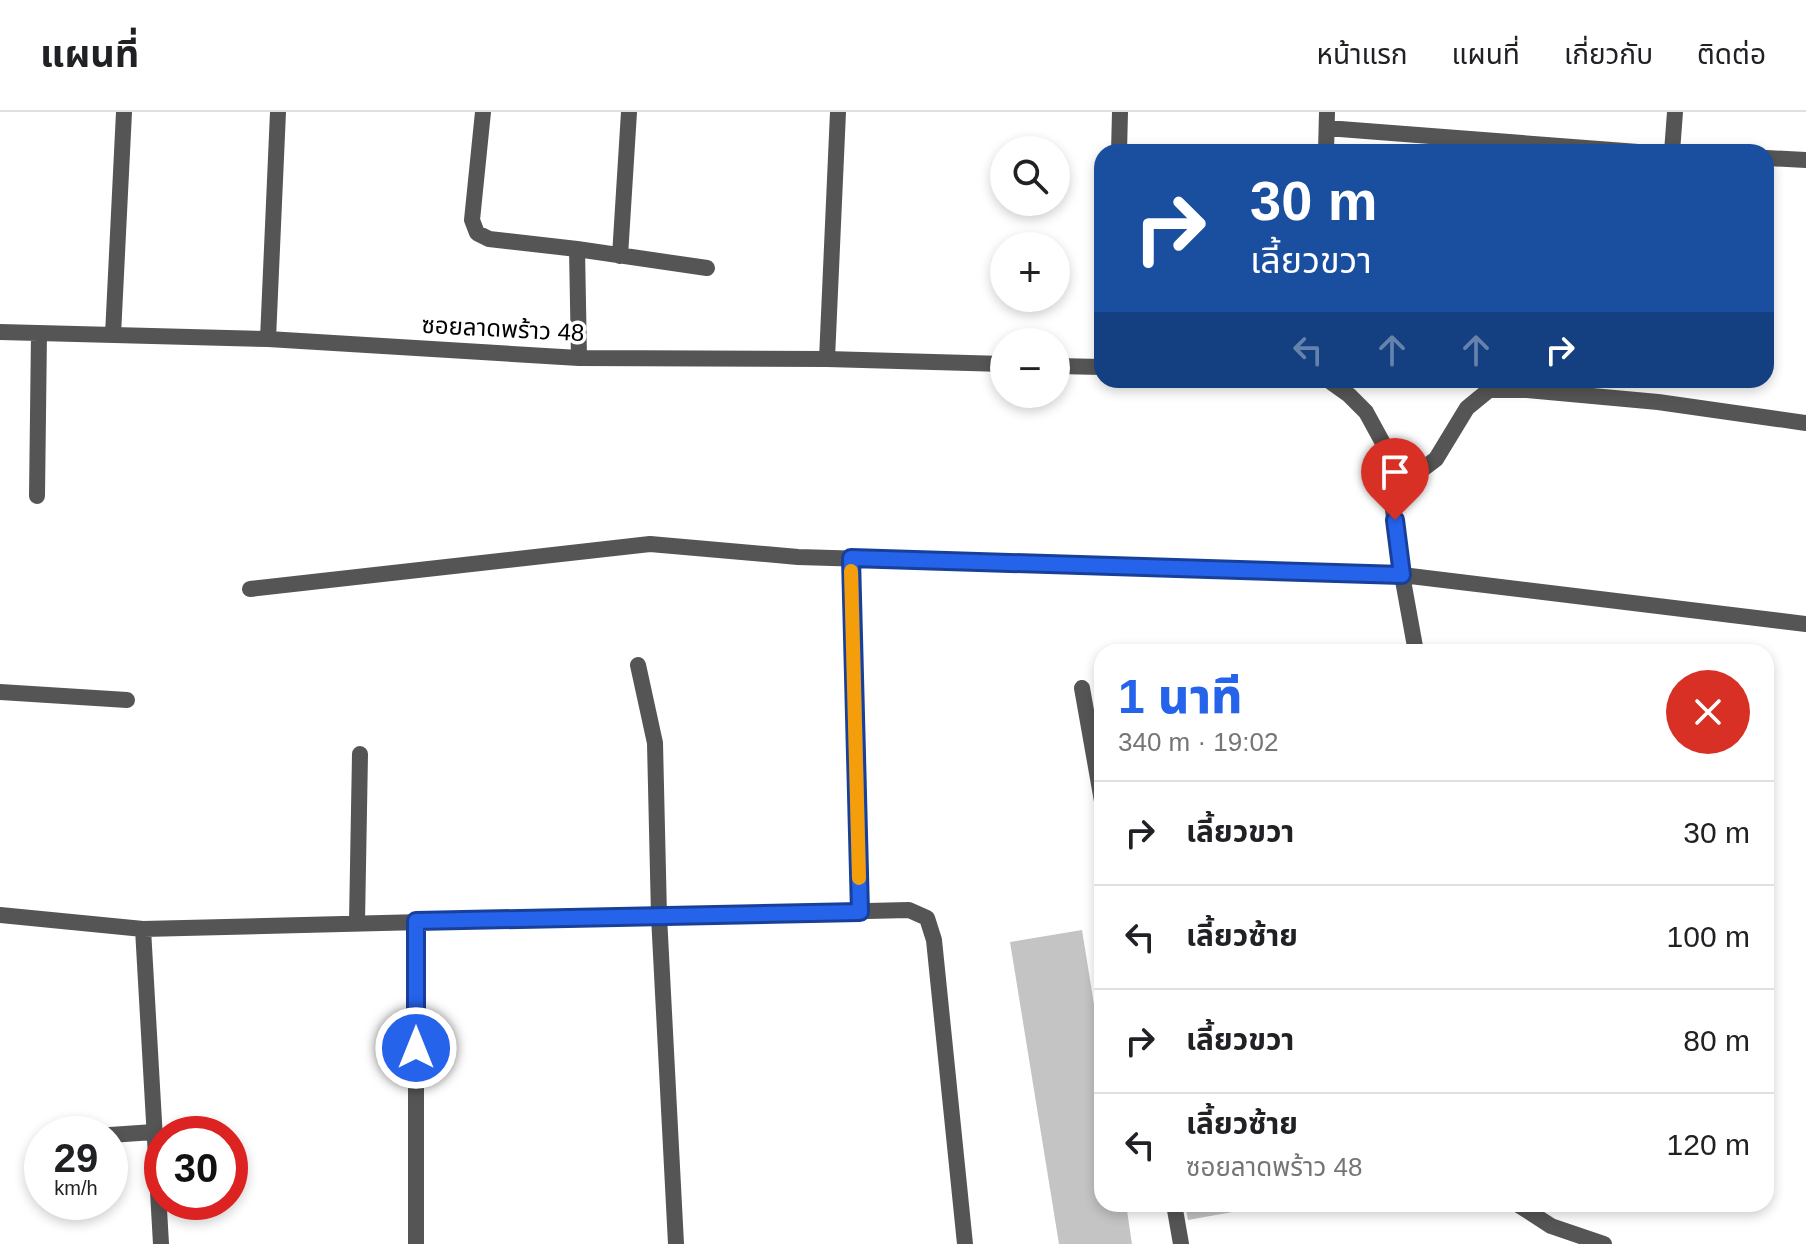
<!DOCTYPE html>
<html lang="th">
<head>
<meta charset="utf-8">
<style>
	:root { --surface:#fff; --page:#f2f2f2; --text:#202124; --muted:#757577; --line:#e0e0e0; --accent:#2563eb }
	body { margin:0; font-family:Helvetica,"Noto Sans Thai",sans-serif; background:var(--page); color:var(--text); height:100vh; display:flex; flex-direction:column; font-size:30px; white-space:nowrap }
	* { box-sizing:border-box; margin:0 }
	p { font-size:26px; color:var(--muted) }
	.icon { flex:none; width:44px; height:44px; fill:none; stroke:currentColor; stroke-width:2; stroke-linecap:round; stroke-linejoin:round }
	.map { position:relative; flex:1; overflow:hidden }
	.side { position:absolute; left:1094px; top:532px; width:680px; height:568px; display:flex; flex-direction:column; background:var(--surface); border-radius:24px; box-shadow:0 4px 12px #0003 }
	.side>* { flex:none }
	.banner { position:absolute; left:1094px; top:32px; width:680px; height:244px; border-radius:24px; box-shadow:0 4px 12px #0003; background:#1a4fa0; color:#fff; overflow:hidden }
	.fabs { position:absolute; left:990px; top:24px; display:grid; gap:16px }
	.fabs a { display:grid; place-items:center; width:80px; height:80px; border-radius:50%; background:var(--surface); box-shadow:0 4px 12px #0003; font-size:40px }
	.speed { position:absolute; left:24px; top:1004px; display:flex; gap:16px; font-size:40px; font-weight:700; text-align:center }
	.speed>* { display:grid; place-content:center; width:104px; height:104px; border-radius:50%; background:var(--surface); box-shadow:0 4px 12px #0003; line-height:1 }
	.speed small { font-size:20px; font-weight:400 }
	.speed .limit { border:12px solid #d22; background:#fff; color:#111 }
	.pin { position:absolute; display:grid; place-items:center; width:68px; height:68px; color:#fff; margin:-82px -34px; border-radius:50% 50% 50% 0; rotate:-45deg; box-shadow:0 0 8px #0007 }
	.pin .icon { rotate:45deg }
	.me { position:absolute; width:88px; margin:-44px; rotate:0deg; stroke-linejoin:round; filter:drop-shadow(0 0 6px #0008) }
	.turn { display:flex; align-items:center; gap:28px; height:168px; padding:0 24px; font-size:36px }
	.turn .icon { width:104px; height:104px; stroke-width:2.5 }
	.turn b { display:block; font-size:56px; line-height:68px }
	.lanes { display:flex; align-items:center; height:76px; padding:0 24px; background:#0003; justify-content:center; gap:40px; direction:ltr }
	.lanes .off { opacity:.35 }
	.round { display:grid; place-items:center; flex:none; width:84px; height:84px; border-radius:42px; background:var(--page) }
	.head { display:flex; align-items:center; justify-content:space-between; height:136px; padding:0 24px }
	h1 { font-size:48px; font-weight:800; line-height:60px; color:var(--accent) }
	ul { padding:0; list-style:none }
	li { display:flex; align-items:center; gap:24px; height:104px; padding:0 24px; border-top:2px solid var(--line) }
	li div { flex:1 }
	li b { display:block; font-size:30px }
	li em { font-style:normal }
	header { display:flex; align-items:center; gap:48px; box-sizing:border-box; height:112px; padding:0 40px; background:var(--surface); border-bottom:2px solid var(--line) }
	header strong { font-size:38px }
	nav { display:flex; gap:44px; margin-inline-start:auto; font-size:28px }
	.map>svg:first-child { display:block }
	.building { fill:#c4c4c4 }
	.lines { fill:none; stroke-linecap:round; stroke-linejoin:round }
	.service { stroke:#555; stroke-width:16 }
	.minor { stroke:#555; stroke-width:16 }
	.route-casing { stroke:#184099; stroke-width:20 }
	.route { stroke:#2563eb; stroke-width:14 }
	.slow { stroke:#f59e0b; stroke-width:14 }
	.labels { text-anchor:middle; stroke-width:7; stroke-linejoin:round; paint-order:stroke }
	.street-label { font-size:24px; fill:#000; stroke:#fff }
</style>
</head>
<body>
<header>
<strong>แผนที่</strong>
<nav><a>หน้าแรก</a><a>แผนที่</a><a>เกี่ยวกับ</a><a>ติดต่อ</a></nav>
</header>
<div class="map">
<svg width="1806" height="1132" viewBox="0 0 1806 1132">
	<rect width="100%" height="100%" fill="#fff"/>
	<path class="building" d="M 1082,818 L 1102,942 L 1102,1092 L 1126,1092 L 1132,1132 L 1059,1132 L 1010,830 Z
		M 1185,1092 L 1266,1092 L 1266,1094 L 1188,1108 Z"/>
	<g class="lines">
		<path class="service" d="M 1082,576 L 1102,689
			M 1174,1092 L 1181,1132"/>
		<path class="minor" d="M 483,0 L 472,108 L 477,121 L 489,127 L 577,137 L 707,156
			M 1327,16 L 1638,40
			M 1119,40 L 1120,0
			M 1326,40 L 1327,0
			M 1672,40 L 1675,0
			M 1766,46 L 1806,48
			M 577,137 L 579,246
			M 620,144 L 629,0
			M 0,220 L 268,227 L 579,246 L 827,247 L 1004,252
			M 113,223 L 124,0
			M 268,227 L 278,0
			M 827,247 L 838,0
			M 1056,254 L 1102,255
			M 1328,268 L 1349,283 L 1366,300 L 1384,333 L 1402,463 L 1416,540
			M 1391,381 L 1436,347 L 1467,296 L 1489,278 L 1527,278 L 1658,290 L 1806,311
			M 37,384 L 39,221
			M 851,446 L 860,800
			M 250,477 L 650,432 L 798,445 L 1402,463 L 1806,512
			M 638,553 L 655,631 L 659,804 L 909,798 L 927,806 L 934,828 L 965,1132
			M 0,580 L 127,588
			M 0,803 L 143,817 L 659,804 L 676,1132
			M 357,810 L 360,642
			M 143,817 L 161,1132
			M 110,1023 L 154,1020
			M 1517,1092 L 1551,1114 L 1604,1132
			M 416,1132 L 416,809"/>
	</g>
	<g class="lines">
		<g class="route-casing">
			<path id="route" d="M 416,936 L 416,809 L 860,800 L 851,446 L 1402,463 L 1395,408"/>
		</g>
		<use href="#route" class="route"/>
		<path class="slow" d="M 851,459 L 859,766"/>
	</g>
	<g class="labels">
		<g class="street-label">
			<text transform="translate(503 217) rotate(3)" y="8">ซอยลาดพร้าว 48</text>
		</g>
	</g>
</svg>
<div class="fabs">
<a><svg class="icon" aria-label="search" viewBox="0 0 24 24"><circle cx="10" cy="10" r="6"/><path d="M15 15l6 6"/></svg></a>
<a>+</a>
<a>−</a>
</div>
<div class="speed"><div>29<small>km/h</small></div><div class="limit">30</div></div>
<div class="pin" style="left:1395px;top:408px;background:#d93025"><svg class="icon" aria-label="arrive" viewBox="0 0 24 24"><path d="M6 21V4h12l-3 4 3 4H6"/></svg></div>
<svg class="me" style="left:416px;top:936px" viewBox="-20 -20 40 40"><circle r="17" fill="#2563eb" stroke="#fff" stroke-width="3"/><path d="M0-11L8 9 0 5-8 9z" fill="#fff"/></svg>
<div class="banner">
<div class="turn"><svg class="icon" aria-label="right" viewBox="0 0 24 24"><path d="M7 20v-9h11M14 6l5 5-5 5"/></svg><div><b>30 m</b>เลี้ยวขวา</div></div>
<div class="lanes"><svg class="icon off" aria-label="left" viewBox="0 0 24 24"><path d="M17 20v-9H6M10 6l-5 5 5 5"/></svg><svg class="icon off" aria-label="ahead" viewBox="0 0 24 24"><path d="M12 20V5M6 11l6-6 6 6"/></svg><svg class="icon off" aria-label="ahead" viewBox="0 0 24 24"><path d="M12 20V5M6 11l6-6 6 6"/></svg><svg class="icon" aria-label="right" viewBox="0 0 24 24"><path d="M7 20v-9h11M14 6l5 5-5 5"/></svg></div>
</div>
<section class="side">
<div class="head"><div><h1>1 นาที</h1><p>340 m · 19:02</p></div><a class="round" style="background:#d93025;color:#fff"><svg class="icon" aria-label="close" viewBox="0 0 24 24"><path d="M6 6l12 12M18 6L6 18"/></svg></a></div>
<ul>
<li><svg class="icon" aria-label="right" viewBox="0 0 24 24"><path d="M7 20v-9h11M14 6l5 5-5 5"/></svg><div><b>เลี้ยวขวา</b></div><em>30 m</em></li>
<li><svg class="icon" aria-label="left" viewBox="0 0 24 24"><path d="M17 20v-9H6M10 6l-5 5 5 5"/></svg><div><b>เลี้ยวซ้าย</b></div><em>100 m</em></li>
<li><svg class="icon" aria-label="right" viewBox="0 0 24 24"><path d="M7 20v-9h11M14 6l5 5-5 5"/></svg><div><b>เลี้ยวขวา</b></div><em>80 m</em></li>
<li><svg class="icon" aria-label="left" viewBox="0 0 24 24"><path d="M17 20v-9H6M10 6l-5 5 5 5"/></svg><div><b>เลี้ยวซ้าย</b><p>ซอยลาดพร้าว 48</p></div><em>120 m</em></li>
</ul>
</section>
</div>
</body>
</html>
